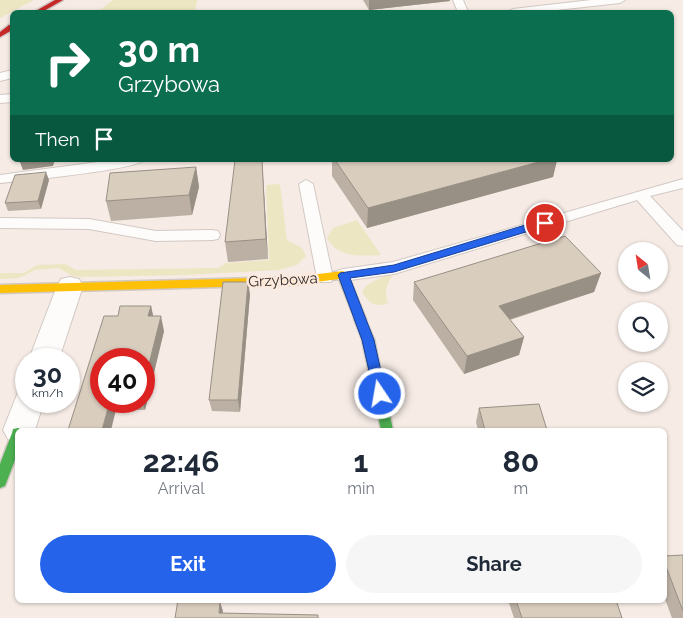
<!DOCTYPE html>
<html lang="en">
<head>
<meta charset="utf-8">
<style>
	:root { --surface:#fff; --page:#f6f6f7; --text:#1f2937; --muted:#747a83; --accent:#2563eb }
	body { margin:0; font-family:Raleway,sans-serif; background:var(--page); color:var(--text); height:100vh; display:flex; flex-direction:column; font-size:19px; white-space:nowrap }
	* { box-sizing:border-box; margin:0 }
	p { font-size:16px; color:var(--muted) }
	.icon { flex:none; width:28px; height:28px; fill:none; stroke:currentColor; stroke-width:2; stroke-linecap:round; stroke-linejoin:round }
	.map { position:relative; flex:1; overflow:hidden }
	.sheet { position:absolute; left:15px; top:428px; width:652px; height:175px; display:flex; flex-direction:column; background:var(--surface); border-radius:8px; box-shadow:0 1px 4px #0004 }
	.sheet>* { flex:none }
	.top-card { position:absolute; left:10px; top:10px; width:664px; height:152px; border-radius:8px; box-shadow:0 1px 4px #0004; background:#0b6e4f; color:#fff; overflow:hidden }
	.needle { width:32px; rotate:330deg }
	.fabs { position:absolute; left:618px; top:242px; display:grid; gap:10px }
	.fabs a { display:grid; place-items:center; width:50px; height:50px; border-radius:50%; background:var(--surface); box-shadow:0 1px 4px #0004; font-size:25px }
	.speed { position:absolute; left:15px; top:348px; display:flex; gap:10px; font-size:25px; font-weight:700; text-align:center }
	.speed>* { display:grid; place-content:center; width:65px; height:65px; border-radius:50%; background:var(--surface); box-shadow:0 1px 4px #0004; line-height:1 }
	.speed small { font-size:12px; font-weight:400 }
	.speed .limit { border:8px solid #d22; background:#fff; color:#111 }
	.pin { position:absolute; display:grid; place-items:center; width:42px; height:42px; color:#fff; margin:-21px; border:2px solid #fff; border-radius:50%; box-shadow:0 1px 5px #0007 }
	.me { position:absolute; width:55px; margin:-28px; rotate:348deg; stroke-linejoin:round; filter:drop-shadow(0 0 4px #0008) }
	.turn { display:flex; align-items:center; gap:18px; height:105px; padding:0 25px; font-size:22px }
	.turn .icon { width:65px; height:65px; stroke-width:2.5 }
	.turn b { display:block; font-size:35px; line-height:42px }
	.then { display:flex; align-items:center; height:48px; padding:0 25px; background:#0003; gap:10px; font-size:19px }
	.eta { display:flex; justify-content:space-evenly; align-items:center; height:85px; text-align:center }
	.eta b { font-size:30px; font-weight:700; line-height:35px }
	.cta { display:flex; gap:10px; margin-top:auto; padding:10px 25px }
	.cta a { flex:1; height:58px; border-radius:30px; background:var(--accent); color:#fff; font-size:20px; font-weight:700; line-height:58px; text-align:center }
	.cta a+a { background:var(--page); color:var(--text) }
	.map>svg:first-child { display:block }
	.green { fill:#ece7c2 }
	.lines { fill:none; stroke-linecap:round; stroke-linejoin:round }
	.lane-casing { stroke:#d2c9c4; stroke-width:2 }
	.street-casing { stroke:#d2c9c4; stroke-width:2 }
	.fast-casing { stroke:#d2c9c4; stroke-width:3 }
	.slow-casing { stroke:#d2c9c4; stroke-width:3 }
	.jam-casing { stroke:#d2c9c4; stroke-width:3 }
	.lane { fill:#fefcfb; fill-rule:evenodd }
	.street { fill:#fefcfb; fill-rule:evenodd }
	.fast { fill:#4caf50; fill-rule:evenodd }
	.slow { fill:#ffc107; fill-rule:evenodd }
	.jam { fill:#c62828; fill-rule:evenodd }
	.wall { fill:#bbb0a3; fill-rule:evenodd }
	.shaded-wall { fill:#989085 }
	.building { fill:#d9cdbe; stroke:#989085 }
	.route { fill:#2563eb; stroke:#184099 }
	.labels { text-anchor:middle; stroke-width:5; stroke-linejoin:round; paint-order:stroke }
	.street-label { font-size:15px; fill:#312a25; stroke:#fdeade }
</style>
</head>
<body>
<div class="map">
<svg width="683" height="618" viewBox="0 0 683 618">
	<rect width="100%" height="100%" fill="#f6ebe5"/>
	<path class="green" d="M 0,0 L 34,0 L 0,18 Z
		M 113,0 L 197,0 L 195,12 L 97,12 Z
		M 280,184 L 287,240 L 302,248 L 306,256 L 297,265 L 278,270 L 186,275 L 81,277 L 72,276 L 59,268 L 35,270 L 19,278 L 0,279 L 0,273 L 24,273 L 37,265 L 65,264 L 76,270 L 218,268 L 226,263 L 269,260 L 266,185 Z
		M 357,220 L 381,255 C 360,256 338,258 327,238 L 333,228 Z
		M 391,272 L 393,275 C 386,284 384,292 388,303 C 376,308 368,303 362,292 L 367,285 Z"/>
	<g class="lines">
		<g class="lane-casing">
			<path id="lane" d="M 453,0 L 463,0 L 468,12 L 458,12 Z
				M 591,0 L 625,0 L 620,3 L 538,12 L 508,12 L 513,9 Z
				M 12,70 L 12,78 L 0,81 L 0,73 Z
				M 12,94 L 12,102 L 0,103 L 0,95 Z
				M 113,160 L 144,160 C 136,170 20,181 0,183 L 0,175 Z
				M 683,179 L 683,188 L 650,196 L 683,231 L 683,246 L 677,245 L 637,200 L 394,274 L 343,281 L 337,279 L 335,275 L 337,271 L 343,269 L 393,262 Z
				M 306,180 L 313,184 L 333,278 L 331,282 L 319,282 L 317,278 L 299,184 Z
				M 0,218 L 89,219 L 156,231 L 212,230 L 218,231 L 220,235 L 218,239 L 212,240 L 156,241 L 89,229 L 0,228 Z"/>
		</g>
		<g class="street-casing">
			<path id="street" d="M 70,277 L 79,279 L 83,286 L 59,359 L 29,359 L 57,286 L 61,279 Z
				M 26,390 L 26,401 L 44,401 L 35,430 L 18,430 L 18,443 L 8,439 L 3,430 L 18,392 Z"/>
		</g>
		<g class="fast-casing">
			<path id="fast" d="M 360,315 L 364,316 L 374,339 L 393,430 L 381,430 L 362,339 L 354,319 Z
				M 18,428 L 23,430 L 18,430 L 18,452 L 5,486 L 0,488 L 0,464 L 12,433 L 13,429 Z"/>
		</g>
		<g class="slow-casing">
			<path id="slow" d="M 343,271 L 348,275 L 366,319 L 364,322 L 356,322 L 339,279 L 294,285 L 0,293 L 0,285 L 294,277 Z"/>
		</g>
		<g class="jam-casing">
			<path id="jam" d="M 55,0 L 63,0 L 42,12 L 34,12 Z
				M 9,25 L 12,25 L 12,30 L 0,37 L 0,32 Z"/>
		</g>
		<use href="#lane" class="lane"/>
		<use href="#street" class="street"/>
		<use href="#fast" class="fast"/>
		<use href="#slow" class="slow"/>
		<use href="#jam" class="jam"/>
	</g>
	<path class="wall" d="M 363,0 L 450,0 L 450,1 L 369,10 Z
		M 262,160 L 268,259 L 228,262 L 225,242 Z
		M 332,160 L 557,160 L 553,177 L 367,228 L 332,176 Z
		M 196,167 L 199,187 L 192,215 L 111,221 L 106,201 Z
		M 49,180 L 41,209 L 8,211 L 5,203 Z
		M 601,273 L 594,292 L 510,320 L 524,337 L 519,355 L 464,374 L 413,300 L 414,282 Z
		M 250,294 L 240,412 L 212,411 L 209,400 Z
		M 151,306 L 153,316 L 164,331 L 145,410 L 116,410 L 68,430 ZM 144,359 L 144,401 L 101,401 Z
		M 479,408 L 547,430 L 478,430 L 476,422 Z
		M 683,555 L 683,618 L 672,618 L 665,599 L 665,556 Z
		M 508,600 L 616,600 L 622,618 L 514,618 Z"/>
	<path class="shaded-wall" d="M 369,0 L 450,0 L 450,1 L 369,10 Z
		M 39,160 L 55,160 L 53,166 L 23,170 L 20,162 Z
		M 262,160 L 268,259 L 266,239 Z
		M 546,160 L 557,160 L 553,177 L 367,228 L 368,208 Z
		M 196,167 L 199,187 L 192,215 L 189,195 Z
		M 46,172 L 49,180 L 41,209 L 38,201 Z
		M 601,273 L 594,292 L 495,324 L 499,306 Z
		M 248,282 L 250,294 L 240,412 L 238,400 Z
		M 151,306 L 154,320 L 148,316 Z
		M 161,316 L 164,331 L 145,410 L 142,401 L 144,401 L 144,384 Z
		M 524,337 L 519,355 L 464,374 L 467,356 Z
		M 110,401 L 113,401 L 116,410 L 111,430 L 102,430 Z
		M 220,602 L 223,611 L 222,618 L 219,613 Z"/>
	<path class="building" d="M 21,160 L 39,160 L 20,162 Z
		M 235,160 L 262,160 L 266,239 L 225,242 Z
		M 335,160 L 546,160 L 368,208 Z
		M 196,167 L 189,195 L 106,201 L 110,173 Z
		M 46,172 L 38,201 L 5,203 L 15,175 Z
		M 565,236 L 601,273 L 499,306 L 524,337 L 467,356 L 414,282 Z
		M 223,282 L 248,282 L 238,400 L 209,400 Z
		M 120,306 L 151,306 L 148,316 L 161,316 L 144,384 L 144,359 L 101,359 L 101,401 L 110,401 L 102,430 L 68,430 L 104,316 L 118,316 Z
		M 539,404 L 547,430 L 485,430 L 479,408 Z
		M 683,555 L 683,611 L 665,564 L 665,556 Z
		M 178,600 L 220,602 L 219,613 L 318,615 L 318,618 L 175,618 Z
		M 516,600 L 616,600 L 622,618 L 522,618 Z"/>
	<path class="route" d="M 545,219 L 549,220 L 549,225 L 394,272 L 350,278 L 374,340 L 386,394 L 384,397 L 375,397 L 362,340 L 338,275 L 340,273 L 394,265 Z"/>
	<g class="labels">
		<g class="street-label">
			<text transform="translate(283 280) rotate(-3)" y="5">Grzybowa</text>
		</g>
	</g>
</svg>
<div class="fabs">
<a><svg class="needle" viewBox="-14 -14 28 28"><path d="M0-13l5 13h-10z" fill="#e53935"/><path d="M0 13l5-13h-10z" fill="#747a83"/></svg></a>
<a><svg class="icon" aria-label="search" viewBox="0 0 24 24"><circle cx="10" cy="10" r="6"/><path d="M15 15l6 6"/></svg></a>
<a><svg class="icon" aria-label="layers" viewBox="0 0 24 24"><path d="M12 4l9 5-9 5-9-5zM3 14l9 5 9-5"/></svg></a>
</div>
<div class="speed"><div>30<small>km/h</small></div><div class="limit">40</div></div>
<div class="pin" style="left:545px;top:223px;background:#d93025"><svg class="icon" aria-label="arrive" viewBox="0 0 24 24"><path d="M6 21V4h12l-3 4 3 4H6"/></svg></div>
<svg class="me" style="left:380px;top:394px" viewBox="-20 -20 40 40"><circle r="17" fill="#2563eb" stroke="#fff" stroke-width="3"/><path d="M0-11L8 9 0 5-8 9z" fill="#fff"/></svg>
<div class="top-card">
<div class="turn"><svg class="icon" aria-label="right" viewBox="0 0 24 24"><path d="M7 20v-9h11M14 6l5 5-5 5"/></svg><div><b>30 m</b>Grzybowa</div></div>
<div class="then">Then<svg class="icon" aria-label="arrive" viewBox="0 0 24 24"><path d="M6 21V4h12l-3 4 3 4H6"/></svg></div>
</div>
<section class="sheet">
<div class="eta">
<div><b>22:46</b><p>Arrival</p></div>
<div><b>1</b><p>min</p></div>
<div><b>80</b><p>m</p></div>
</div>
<div class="cta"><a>Exit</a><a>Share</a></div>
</section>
</div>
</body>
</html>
